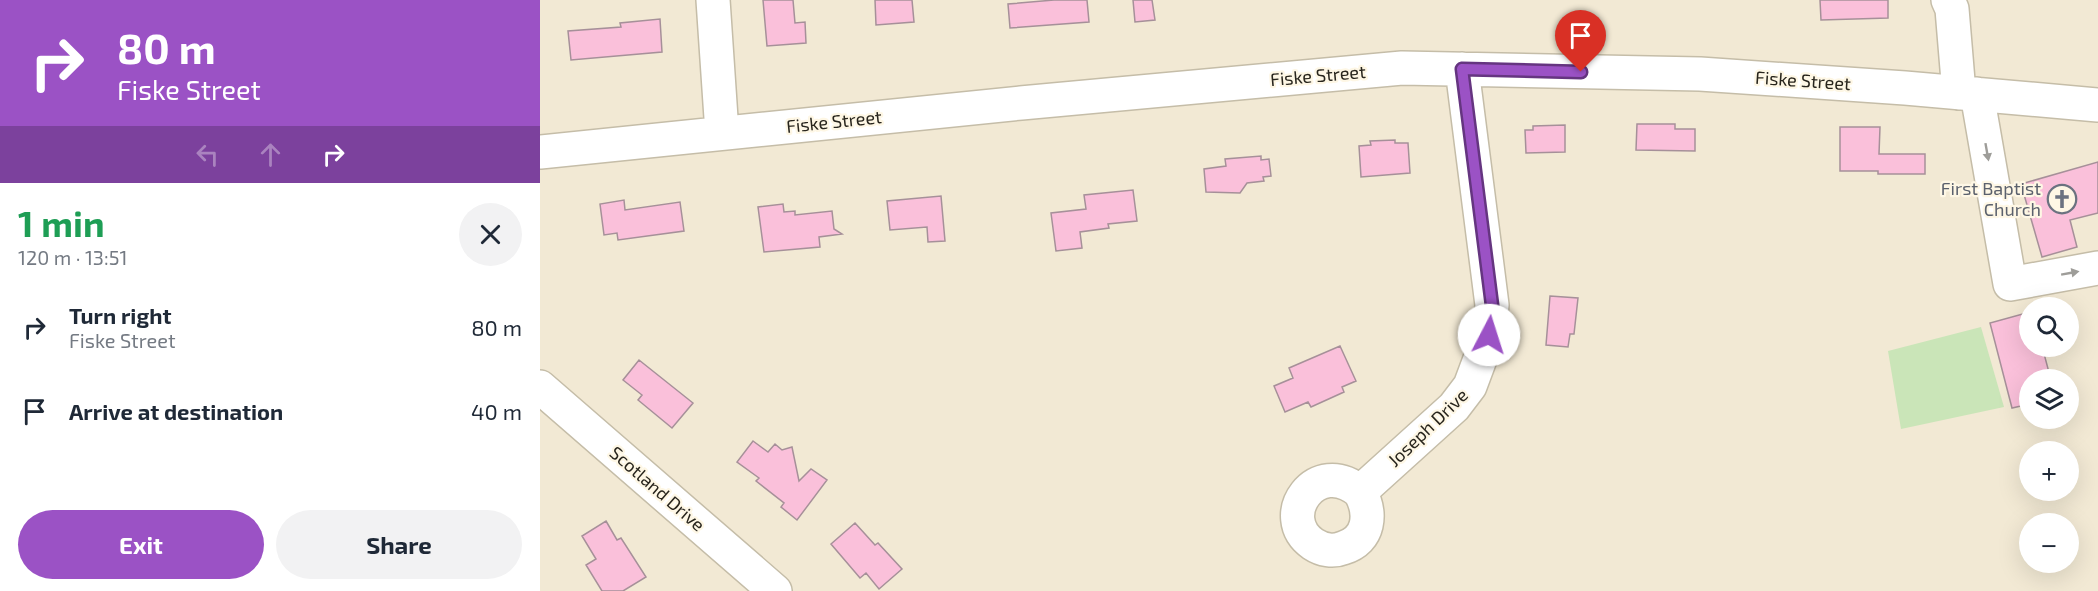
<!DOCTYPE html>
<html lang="en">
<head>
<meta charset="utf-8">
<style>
	:root { --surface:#fff; --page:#f2f2f3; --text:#1f2937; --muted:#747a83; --accent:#9b52c5 }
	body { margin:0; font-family:"Exo 2",sans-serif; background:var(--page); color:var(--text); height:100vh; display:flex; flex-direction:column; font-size:22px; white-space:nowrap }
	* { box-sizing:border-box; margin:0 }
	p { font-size:20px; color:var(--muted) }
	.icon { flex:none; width:33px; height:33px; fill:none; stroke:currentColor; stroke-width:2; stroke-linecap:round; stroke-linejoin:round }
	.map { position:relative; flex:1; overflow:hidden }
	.side { display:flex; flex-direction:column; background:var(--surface); width:540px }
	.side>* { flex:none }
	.guide { background:#9b52c5; color:#fff; overflow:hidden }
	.buttons { position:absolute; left:1479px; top:297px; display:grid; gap:12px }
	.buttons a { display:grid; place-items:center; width:60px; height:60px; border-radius:50%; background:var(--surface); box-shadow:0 6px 24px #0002; font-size:30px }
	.pin { position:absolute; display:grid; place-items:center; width:51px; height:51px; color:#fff; margin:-62px -26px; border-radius:50% 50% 50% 0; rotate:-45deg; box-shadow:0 0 6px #0007 }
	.pin .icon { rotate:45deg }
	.me { position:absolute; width:66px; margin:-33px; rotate:5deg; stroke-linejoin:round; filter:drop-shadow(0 0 4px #0008) }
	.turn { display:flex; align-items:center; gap:21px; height:126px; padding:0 18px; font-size:27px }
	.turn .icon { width:78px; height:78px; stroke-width:2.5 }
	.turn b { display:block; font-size:42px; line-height:51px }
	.lanes { display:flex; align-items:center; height:57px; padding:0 18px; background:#0003; justify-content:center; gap:30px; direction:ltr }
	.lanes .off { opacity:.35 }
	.round { display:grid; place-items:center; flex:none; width:63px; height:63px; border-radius:32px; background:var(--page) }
	.headline { display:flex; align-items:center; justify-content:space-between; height:102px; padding:0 18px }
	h1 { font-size:36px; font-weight:700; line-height:45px; color:#1e9e55 }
	.cta { display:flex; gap:12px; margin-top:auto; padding:12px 18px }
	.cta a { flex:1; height:69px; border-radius:36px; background:var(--accent); color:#fff; font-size:24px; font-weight:700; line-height:69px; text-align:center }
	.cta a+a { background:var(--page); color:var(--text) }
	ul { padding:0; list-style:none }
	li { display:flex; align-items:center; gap:18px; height:84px; padding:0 18px }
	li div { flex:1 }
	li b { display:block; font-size:22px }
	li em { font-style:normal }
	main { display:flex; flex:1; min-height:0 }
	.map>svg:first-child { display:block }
	.green { fill:#cae5b8 }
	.building { fill:#fac0da; stroke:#a69099; stroke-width:1.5 }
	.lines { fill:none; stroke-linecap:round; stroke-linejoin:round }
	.minor-casing { stroke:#c5bda8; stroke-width:36 }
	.minor { stroke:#fff; stroke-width:33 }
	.oneway { fill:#9e9d99 }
	.route-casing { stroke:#653580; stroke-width:15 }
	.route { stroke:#9b52c5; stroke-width:10 }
	.labels { text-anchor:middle; stroke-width:4.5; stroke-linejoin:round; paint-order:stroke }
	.street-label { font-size:18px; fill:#28251d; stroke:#fef7e5 }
	.worship-label { font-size:18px; fill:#5b616d; stroke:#fef7e5; text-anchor:end }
</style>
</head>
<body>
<main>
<section class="side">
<div class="guide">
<div class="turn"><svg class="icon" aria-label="right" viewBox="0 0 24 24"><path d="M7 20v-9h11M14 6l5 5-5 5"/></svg><div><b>80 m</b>Fiske Street</div></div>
<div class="lanes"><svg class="icon off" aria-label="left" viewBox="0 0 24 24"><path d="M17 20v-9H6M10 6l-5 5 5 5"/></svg><svg class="icon off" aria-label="ahead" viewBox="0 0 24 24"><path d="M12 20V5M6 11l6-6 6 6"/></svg><svg class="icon" aria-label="right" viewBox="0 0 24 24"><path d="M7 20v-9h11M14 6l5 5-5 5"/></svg></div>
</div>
<div class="headline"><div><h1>1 min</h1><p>120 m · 13:51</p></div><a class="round"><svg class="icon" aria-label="close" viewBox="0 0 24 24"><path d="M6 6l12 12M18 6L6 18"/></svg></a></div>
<ul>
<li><svg class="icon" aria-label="right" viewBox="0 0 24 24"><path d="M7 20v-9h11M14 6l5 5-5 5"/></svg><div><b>Turn right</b><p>Fiske Street</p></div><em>80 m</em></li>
<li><svg class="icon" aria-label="arrive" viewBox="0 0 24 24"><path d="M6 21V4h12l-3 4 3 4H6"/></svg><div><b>Arrive at destination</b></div><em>40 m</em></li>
</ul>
<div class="cta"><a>Exit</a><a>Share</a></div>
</section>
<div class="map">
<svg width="1558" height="591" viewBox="0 0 1558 591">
	<rect width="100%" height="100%" fill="#f2e9d4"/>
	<path class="green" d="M 1441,327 L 1464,407 L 1361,429 L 1348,351 Z"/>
	<path class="building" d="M 223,0 L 253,0 L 255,23 L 265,22 L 266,43 L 227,46 Z
		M 335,0 L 372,0 L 374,22 L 336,25 Z
		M 514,0 L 547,0 L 549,22 L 470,28 L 468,4 Z
		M 593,0 L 612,0 L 615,20 L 595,22 Z
		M 1280,0 L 1348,0 L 1348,18 L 1281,20 Z
		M 120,19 L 122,52 L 31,60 L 28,31 L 81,27 L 80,23 Z
		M 1097,124 L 1135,124 L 1135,129 L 1155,129 L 1155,151 L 1096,150 Z
		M 1025,125 L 1025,152 L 986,153 L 985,130 L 993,130 L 993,126 Z
		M 1300,127 L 1340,127 L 1339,154 L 1385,154 L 1385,174 L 1338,174 L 1338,171 L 1300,171 Z
		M 855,140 L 855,143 L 868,143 L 870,173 L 821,177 L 819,146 L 831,145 L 830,141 Z
		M 721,156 L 721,160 L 729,159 L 731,176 L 723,177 L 724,181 L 707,183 L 700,193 L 666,192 L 664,169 L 686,166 L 685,159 Z
		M 1558,162 L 1558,213 L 1530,220 L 1537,247 L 1502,257 L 1481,184 Z
		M 593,190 L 597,221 L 568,224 L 569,228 L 540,232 L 542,248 L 516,251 L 511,213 L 546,209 L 544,195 Z
		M 401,196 L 405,241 L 388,242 L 387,227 L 350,230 L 347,201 Z
		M 84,200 L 85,210 L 140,202 L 144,231 L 78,240 L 77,233 L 64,235 L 60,204 Z
		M 243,204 L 244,212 L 255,211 L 255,215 L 292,211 L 294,229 L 302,234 L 279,237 L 280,247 L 224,252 L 218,207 Z
		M 1010,296 L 1038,298 L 1034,334 L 1030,334 L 1028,347 L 1006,345 Z
		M 1490,312 L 1490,346 L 1502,346 L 1511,380 L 1490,380 L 1490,404 L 1472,408 L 1450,323 Z
		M 800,346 L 816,381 L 802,387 L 804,392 L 771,407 L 768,402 L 745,412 L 734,386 L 753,378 L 749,368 Z
		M 99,360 L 153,403 L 132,428 L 98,400 L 102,395 L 83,380 Z
		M 213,441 L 228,452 L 235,444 L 242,450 L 252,447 L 259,481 L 271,469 L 287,480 L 257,520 L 241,507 L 244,503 L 216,481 L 219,478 L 197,462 Z
		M 66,521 L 77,540 L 81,538 L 106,577 L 83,591 L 62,591 L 46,565 L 56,559 L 42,536 Z
		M 315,523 L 335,545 L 338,543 L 362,569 L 339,589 L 326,573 L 320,578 L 291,544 Z"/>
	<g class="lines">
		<g class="minor-casing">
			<path id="minor" d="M 173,0 L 182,133
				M 1408,0 L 1412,9 L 1419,93
				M 1437,94 L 1470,284 L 1558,268
				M 0,152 L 481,103 L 862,68 L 1160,74 L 1365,88 L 1558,105
				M 0,387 L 235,591
				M 820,492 C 832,513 830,540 803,548 C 793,552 782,550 773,544 C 734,517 776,455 820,492 L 914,407 L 930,386 L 949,335 L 952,305 L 922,69"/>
		</g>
		<use href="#minor" class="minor"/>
	</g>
	<defs><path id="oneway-solid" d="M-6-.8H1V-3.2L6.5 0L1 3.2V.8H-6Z" transform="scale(1.5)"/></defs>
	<g class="oneway">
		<use href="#oneway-solid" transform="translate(1447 152) rotate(80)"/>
		<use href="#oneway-solid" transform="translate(1530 273) rotate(-10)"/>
	</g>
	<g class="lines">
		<g class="route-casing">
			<path id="route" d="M 949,335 L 952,305 L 922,69 L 1041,72"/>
		</g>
		<use href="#route" class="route"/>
	</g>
	<defs>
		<g id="church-ring" transform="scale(1.5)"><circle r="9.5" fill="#fef7e5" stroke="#6b7280" stroke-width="1.5"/><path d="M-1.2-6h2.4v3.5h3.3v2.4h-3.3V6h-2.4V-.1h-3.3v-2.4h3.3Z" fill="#6b7280"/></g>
	</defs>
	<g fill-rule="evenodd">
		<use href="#church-ring" x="1522" y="199"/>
	</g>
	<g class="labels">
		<g class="street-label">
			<text transform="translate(778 76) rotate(-5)" y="6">Fiske Street</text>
			<text transform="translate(1263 81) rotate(4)" y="6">Fiske Street</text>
			<text transform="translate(294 122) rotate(-6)" y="6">Fiske Street</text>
			<text transform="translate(888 428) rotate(-44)" y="6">Joseph Drive</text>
			<text transform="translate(117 489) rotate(41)" y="6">Scotland Drive</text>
		</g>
		<g class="worship-label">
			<text x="1501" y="195">First Baptist<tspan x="1501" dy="21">Church</tspan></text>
		</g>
	</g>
</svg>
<div class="buttons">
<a><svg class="icon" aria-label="search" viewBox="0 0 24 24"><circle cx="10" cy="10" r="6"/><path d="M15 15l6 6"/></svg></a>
<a><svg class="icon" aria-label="layers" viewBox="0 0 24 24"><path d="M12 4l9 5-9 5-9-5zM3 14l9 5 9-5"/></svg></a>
<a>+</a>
<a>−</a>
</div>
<div class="pin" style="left:1041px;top:72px;background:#d93025"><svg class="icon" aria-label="arrive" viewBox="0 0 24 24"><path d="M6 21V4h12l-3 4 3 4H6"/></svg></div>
<svg class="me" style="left:949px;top:335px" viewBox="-20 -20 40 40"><circle r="19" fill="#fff"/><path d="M0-13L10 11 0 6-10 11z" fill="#9b52c5"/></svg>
</div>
</main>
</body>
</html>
